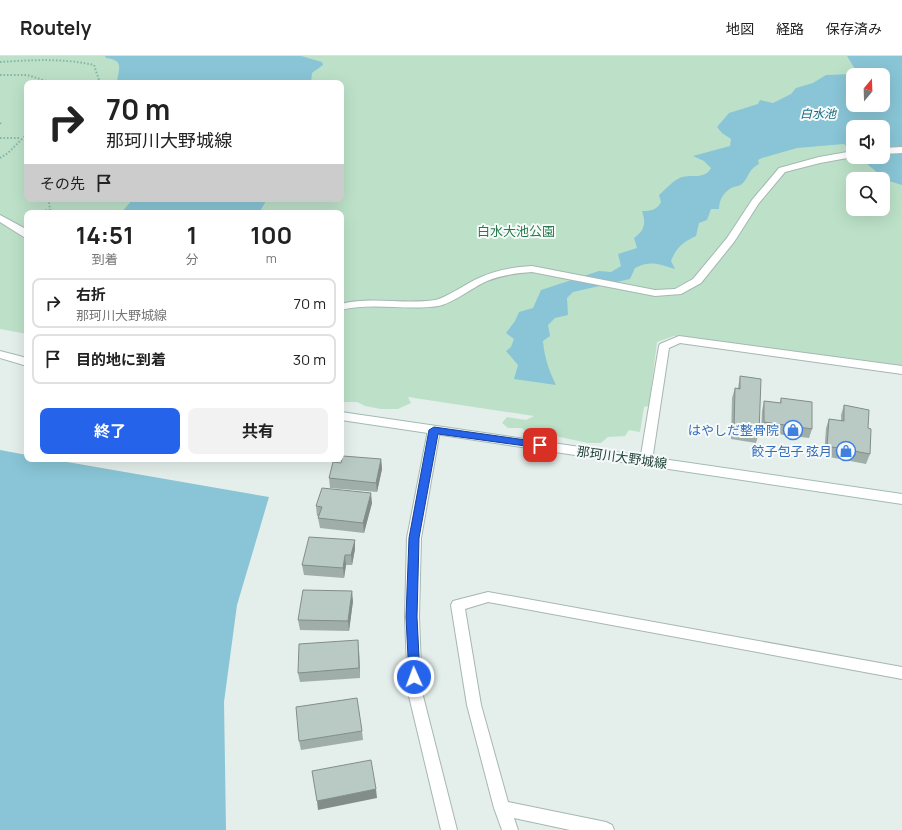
<!DOCTYPE html>
<html lang="ja">
<head>
<meta charset="utf-8">
<style>
	:root { --surface:#fff; --page:#f2f2f2; --text:#222; --muted:#767676; --line:#e0e0e0; --accent:#2563eb }
	body { margin:0; font-family:Manrope,"Noto Sans JP",sans-serif; background:var(--page); color:var(--text); height:100vh; display:flex; flex-direction:column; font-size:15px; white-space:nowrap }
	* { box-sizing:border-box; margin:0 }
	p { font-size:13px; color:var(--muted) }
	.icon { flex:none; width:22px; height:22px; fill:none; stroke:currentColor; stroke-width:2; stroke-linecap:round; stroke-linejoin:round }
	.map { position:relative; flex:1; overflow:hidden }
	.details { position:absolute; left:24px; top:154px; width:320px; height:252px; display:flex; flex-direction:column; background:var(--surface); border-radius:8px; box-shadow:0 4px 16px #0002 }
	.details>* { flex:none }
	.banner { position:absolute; left:24px; top:24px; width:320px; height:122px; border-radius:8px; box-shadow:0 4px 16px #0002; background:#fff; color:var(--text); overflow:hidden }
	.needle { width:26px; rotate:19deg }
	.fabs { position:absolute; left:846px; top:12px; display:grid; gap:8px }
	.fabs a { display:grid; place-items:center; width:44px; height:44px; border-radius:8px; background:var(--surface); box-shadow:0 4px 16px #0002; font-size:20px }
	.pin { position:absolute; display:grid; place-items:center; width:34px; height:34px; color:#fff; margin:-17px; border-radius:8px; box-shadow:0 2px 6px #0006 }
	.me { position:absolute; width:44px; margin:-22px; rotate:358deg; stroke-linejoin:round; filter:drop-shadow(0 0 3px #0008) }
	.turn { display:flex; align-items:center; gap:14px; height:84px; padding:0 16px; font-size:18px }
	.turn .icon { width:52px; height:52px; stroke-width:2.5 }
	.turn b { display:block; font-size:28px; line-height:34px }
	.then { display:flex; align-items:center; height:38px; padding:0 16px; background:#0003; gap:8px; font-size:15px }
	.eta { display:flex; justify-content:space-evenly; align-items:center; height:68px; text-align:center }
	.eta b { font-size:24px; font-weight:700; line-height:28px }
	.primary-button { display:flex; gap:8px; margin-top:auto; padding:8px 16px }
	.primary-button a { flex:1; height:46px; border-radius:8px; background:var(--accent); color:#fff; font-size:16px; font-weight:700; line-height:46px; text-align:center }
	.primary-button a+a { background:var(--page); color:var(--text) }
	ul { padding:0; list-style:none }
	li { display:flex; align-items:center; gap:12px; height:50px; margin:0 8px 6px; padding:0 8px; border:2px solid var(--line); border-radius:8px }
	li div { flex:1 }
	li b { display:block; font-size:15px }
	li em { font-style:normal }
	header { display:flex; align-items:center; gap:24px; box-sizing:border-box; height:56px; padding:0 20px; background:var(--surface); border-bottom:1px solid var(--line) }
	header strong { font-size:19px }
	nav { display:flex; gap:22px; margin-inline-start:auto; font-size:14px }
	.map>svg:first-child { display:block }
	.green { fill:#bce1c8; fill-rule:evenodd }
	.water { fill:#89c5d6; fill-rule:evenodd }
	.lines { fill:none; stroke-linecap:round; stroke-linejoin:round }
	.service-casing { stroke:#a6b7b2; stroke-width:2 }
	.minor-casing { stroke:#a6b7b2; stroke-width:2 }
	.tertiary-casing { stroke:#a6b7b2; stroke-width:2 }
	.secondary-casing { stroke:#a2bbb4; stroke-width:2 }
	.path { stroke:#83b4a8; stroke-width:2; stroke-dasharray:1.5 2; stroke-linecap:butt }
	.service { fill:#fff; fill-rule:evenodd }
	.minor { fill:#fff; fill-rule:evenodd }
	.tertiary { fill:#fff; fill-rule:evenodd }
	.secondary { fill:#fff; fill-rule:evenodd }
	.wall { fill:#9faea9 }
	.shaded-wall { fill:#828d89 }
	.building { fill:#b9cac4; stroke:#828d89 }
	.route { fill:#2563eb; stroke:#184099 }
	.labels { text-anchor:middle; stroke-width:4; stroke-linejoin:round; paint-order:stroke }
	.far-water-label { font-size:12px; font-style:italic; fill:#186982; stroke:#f5faf8 }
	.park-label { font-size:13px; fill:#297b4e; stroke:#f5faf8 }
	.shop-label { font-size:13px; fill:#366cbe; stroke:#f5faf8; text-anchor:end }
	.street-label { font-size:13px; fill:#22423b; stroke:#f5faf8 }
</style>
</head>
<body>
<header>
<strong>Routely</strong>
<nav><a>地図</a><a>経路</a><a>保存済み</a></nav>
</header>
<div class="map">
<svg width="902" height="774" viewBox="0 0 902 774">
	<rect width="100%" height="100%" fill="#e4eeea"/>
	<path class="green" d="M 0,0 L 902,0 L 902,310 L 674,280 L 657,286 L 649,350 L 644,351 L 640,376 L 629,374 L 625,380 L 608,381 L 601,387 L 588,387 L 541,377 L 529,376 L 521,372 L 508,372 L 502,367 L 507,361 L 526,364 L 534,360 L 408,341 L 411,347 L 398,353 L 381,353 L 365,350 L 357,346 L 341,346 L 341,157 L 27,157 L 27,278 L 0,273 ZM 853,19 L 883,19 L 883,49 L 853,49 ZM 27,27 L 341,27 L 341,143 L 27,143 ZM 853,71 L 883,71 L 883,101 L 853,101 ZM 853,123 L 883,123 L 883,153 L 853,153 Z"/>
	<path class="water" d="M 105,0 L 301,0 L 322,6 L 323,9 L 312,17 L 311,26 L 309,27 L 119,27 L 117,25 C 119,12 124,4 106,2 Z
		M 847,0 L 902,0 L 902,129 L 886,124 L 859,101 L 883,101 L 883,71 L 853,71 L 853,96 L 844,88 L 797,92 L 762,102 L 758,104 L 759,108 C 748,114 750,119 743,127 C 739,131 735,130 731,132 C 723,137 719,144 719,153 L 711,153 L 707,164 L 699,167 L 696,180 C 683,186 676,192 671,205 L 675,213 C 659,208 650,204 635,212 L 630,223 L 573,236 L 567,242 L 568,259 L 555,262 L 548,269 L 550,280 L 543,285 C 544,300 549,315 556,329 L 514,323 L 518,309 L 506,295 L 511,291 L 514,283 L 506,277 L 515,265 L 519,256 L 533,252 L 541,234 L 599,215 L 611,216 L 621,210 L 618,198 L 637,192 L 634,182 C 645,174 646,167 642,155 C 651,155 657,154 661,146 L 659,139 C 666,133 673,124 682,121 C 693,118 704,124 711,112 L 704,105 L 693,100 L 730,90 L 731,83 L 722,77 L 717,71 L 729,57 L 758,48 L 760,44 L 773,47 L 791,38 L 796,32 L 813,27 L 826,19 L 852,18 L 855,13 ZM 853,19 L 883,19 L 883,49 L 853,49 Z
		M 133,143 L 267,143 L 259,157 L 121,157 Z
		M 0,394 L 27,399 L 27,403 L 50,403 L 269,441 L 237,549 L 224,646 L 226,774 L 0,774 Z"/>
	<g class="lines">
		<g class="service-casing">
			<path id="service" d="M 902,91 L 902,97 L 883,98 L 883,92 Z
				M 853,95 L 853,101 L 820,107 L 785,116 L 759,147 L 734,186 L 701,227 L 681,238 L 655,240 L 532,216 C 517,217 502,219 487,225 C 473,231 452,248 438,250 C 406,255 373,246 341,254 L 341,248 C 372,240 404,249 435,244 C 446,242 467,227 479,222 C 495,214 514,211 532,210 L 655,234 L 675,233 L 693,223 L 727,182 L 752,144 L 779,112 L 819,101 Z
				M 0,159 L 24,172 L 27,175 L 27,183 L 0,166 Z"/>
		</g>
		<g class="minor-casing">
			<path id="minor" d="M 679,280 L 902,310 L 902,318 L 680,287 L 669,292 L 652,405 L 650,408 L 646,409 L 642,408 L 640,405 L 659,290 L 660,288 Z
				M 488,536 L 902,611 L 902,623 L 488,546 L 465,553 L 481,649 L 508,746 L 606,766 L 612,769 L 614,774 L 570,774 L 514,762 L 518,774 L 502,774 L 494,752 L 467,649 L 451,549 L 453,545 Z"/>
		</g>
		<g class="tertiary-casing">
			<path id="tertiary" d="M 434,370 L 438,371 L 440,374 L 421,482 L 419,561 L 422,636 L 457,774 L 441,774 L 408,636 L 405,561 L 407,482 L 428,374 L 430,371 Z"/>
		</g>
		<g class="secondary-casing">
			<path id="secondary" d="M 0,295 L 27,302 L 27,310 L 0,302 Z
				M 341,356 L 902,438 L 902,448 L 341,364 Z"/>
		</g>
		<path class="path" d="M 0,6 C 31,4 63,2 94,9 L 100,27
			M 0,19 L 27,19 L 53,27
			M 0,68 L 1,66
			M 0,82 L 21,82
			M 0,102 L 8,97 L 27,78
			M 48,143 L 51,157
			M 39,157 L 49,153"/>
		<use href="#service" class="service"/>
		<use href="#minor" class="minor"/>
		<use href="#tertiary" class="tertiary"/>
		<use href="#secondary" class="secondary"/>
	</g>
	<path class="wall" d="M 740,320 L 759,377 L 756,387 L 731,383 L 732,342 L 735,332 L 738,332 Z
		M 781,342 L 812,373 L 809,382 L 761,376 L 762,355 L 764,345 L 780,347 Z
		M 844,349 L 868,372 L 870,398 L 866,408 L 824,400 L 826,372 L 829,363 L 841,365 L 841,359 Z
		M 381,403 L 382,413 L 377,436 L 330,432 L 329,422 L 341,407 Z
		M 372,447 L 364,477 L 320,472 L 318,462 L 319,460 L 317,460 L 316,450 Z
		M 355,484 L 355,493 L 352,509 L 346,509 L 344,522 L 304,519 L 302,509 Z
		M 353,545 L 349,575 L 300,574 L 298,564 Z
		M 359,594 L 360,622 L 300,626 L 298,617 Z
		M 362,675 L 363,684 L 301,694 L 299,685 Z"/>
	<path class="shaded-wall" d="M 381,403 L 382,413 L 377,436 L 376,427 Z
		M 371,437 L 372,447 L 364,477 L 363,467 Z
		M 355,484 L 355,493 L 352,509 L 351,499 Z
		M 345,499 L 346,509 L 344,522 L 343,512 Z
		M 352,535 L 353,545 L 349,575 L 348,565 Z
		M 358,584 L 359,594 L 360,622 L 359,612 Z
		M 376,733 L 377,742 L 318,754 L 317,745 Z"/>
	<path class="building" d="M 740,320 L 761,323 L 759,377 L 734,374 L 735,332 L 740,333 Z
		M 781,342 L 812,346 L 812,373 L 764,366 L 764,345 L 781,347 Z
		M 844,349 L 869,354 L 868,372 L 871,373 L 870,398 L 827,390 L 829,363 L 844,365 Z
		M 343,400 L 381,403 L 376,427 L 329,422 L 333,406 L 341,407 Z
		M 322,432 L 371,437 L 363,467 L 318,462 L 322,451 L 316,450 Z
		M 309,481 L 355,484 L 351,499 L 345,499 L 343,512 L 302,509 Z
		M 303,534 L 352,535 L 348,565 L 298,564 Z
		M 358,584 L 359,612 L 298,617 L 299,588 Z
		M 357,642 L 362,675 L 299,685 L 296,651 Z
		M 371,704 L 376,733 L 317,745 L 312,715 Z"/>
	<path class="route" d="M 434,371 L 540,386 L 544,389 L 540,392 L 438,378 L 419,482 L 417,561 L 420,621 L 418,625 L 414,626 L 410,625 L 409,621 L 406,561 L 409,482 L 429,374 Z"/>
	<defs>
		<g id="shop-ring" transform="scale(1)"><circle r="9.5" fill="#f5faf8" stroke="#3f7fe0" stroke-width="1.5"/><path d="M-5-2.5h2.3a2.7 3.5 0 0 1 5.4 0H5L5.5 6h-11ZM-1.5-2.5h3a1.5 2.3 0 0 0-3 0Z" fill="#3f7fe0"/></g>
	</defs>
	<g fill-rule="evenodd">
		<use href="#shop-ring" x="793" y="374"/>
		<use href="#shop-ring" x="846" y="395"/>
	</g>
	<g class="labels">
		<g class="far-water-label">
			<text x="818" y="62">白水池</text>
		</g>
		<g class="park-label">
			<text x="516" y="180">白水大池公園</text>
		</g>
		<g class="shop-label">
			<text x="779" y="379">はやしだ整骨院</text>
			<text x="832" y="400">餃子包子 弦月</text>
		</g>
		<g class="street-label">
			<text transform="translate(622 401) rotate(8)" y="5">那珂川大野城線</text>
		</g>
	</g>
</svg>
<div class="fabs">
<a><svg class="needle" viewBox="-14 -14 28 28"><path d="M0-13l5 13h-10z" fill="#e53935"/><path d="M0 13l5-13h-10z" fill="#767676"/></svg></a>
<a><svg class="icon" aria-label="sound" viewBox="0 0 24 24"><path d="M4 9h4l5-4v14l-5-4H4zM17 9q2 3 0 6"/></svg></a>
<a><svg class="icon" aria-label="search" viewBox="0 0 24 24"><circle cx="10" cy="10" r="6"/><path d="M15 15l6 6"/></svg></a>
</div>
<div class="pin" style="left:540px;top:389px;background:#d93025"><svg class="icon" aria-label="arrive" viewBox="0 0 24 24"><path d="M6 21V4h12l-3 4 3 4H6"/></svg></div>
<svg class="me" style="left:414px;top:621px" viewBox="-20 -20 40 40"><circle r="17" fill="#2563eb" stroke="#fff" stroke-width="3"/><path d="M0-11L8 9 0 5-8 9z" fill="#fff"/></svg>
<div class="banner">
<div class="turn"><svg class="icon" aria-label="right" viewBox="0 0 24 24"><path d="M7 20v-9h11M14 6l5 5-5 5"/></svg><div><b>70 m</b>那珂川大野城線</div></div>
<div class="then">その先<svg class="icon" aria-label="arrive" viewBox="0 0 24 24"><path d="M6 21V4h12l-3 4 3 4H6"/></svg></div>
</div>
<section class="details">
<div class="eta">
<div><b>14:51</b><p>到着</p></div>
<div><b>1</b><p>分</p></div>
<div><b>100</b><p>m</p></div>
</div>
<ul>
<li><svg class="icon" aria-label="right" viewBox="0 0 24 24"><path d="M7 20v-9h11M14 6l5 5-5 5"/></svg><div><b>右折</b><p>那珂川大野城線</p></div><em>70 m</em></li>
<li><svg class="icon" aria-label="arrive" viewBox="0 0 24 24"><path d="M6 21V4h12l-3 4 3 4H6"/></svg><div><b>目的地に到着</b></div><em>30 m</em></li>
</ul>
<div class="primary-button"><a>終了</a><a>共有</a></div>
</section>
</div>
</body>
</html>
